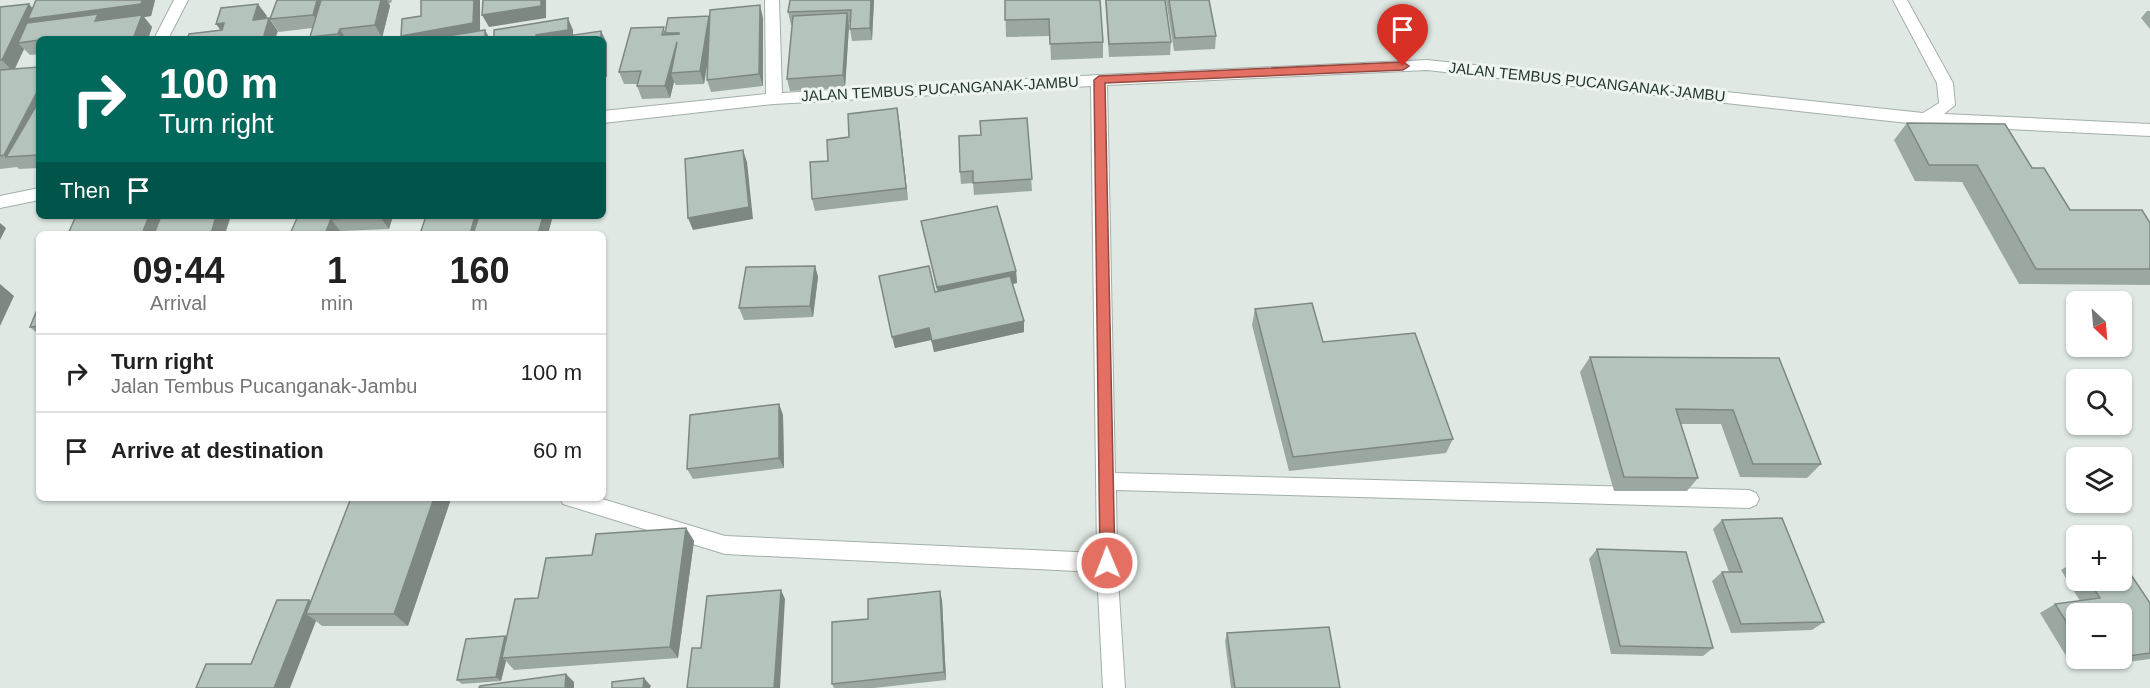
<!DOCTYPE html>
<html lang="en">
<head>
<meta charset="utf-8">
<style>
	:root { --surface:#fff; --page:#f6f6f6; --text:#222; --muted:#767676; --line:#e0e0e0 }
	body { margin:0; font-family:Helvetica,sans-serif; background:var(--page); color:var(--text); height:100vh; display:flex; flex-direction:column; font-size:22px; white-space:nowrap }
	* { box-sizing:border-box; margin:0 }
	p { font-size:20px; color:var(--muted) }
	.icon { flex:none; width:33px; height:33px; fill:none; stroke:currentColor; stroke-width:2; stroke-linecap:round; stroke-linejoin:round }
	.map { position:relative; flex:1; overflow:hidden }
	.sheet { position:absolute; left:36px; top:231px; width:570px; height:270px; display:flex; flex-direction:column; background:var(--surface); border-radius:9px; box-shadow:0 2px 4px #0004 }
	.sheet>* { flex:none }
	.top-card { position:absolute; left:36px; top:36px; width:570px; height:183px; border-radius:9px; box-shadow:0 2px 4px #0004; background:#00695c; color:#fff; overflow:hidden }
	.needle { width:39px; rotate:154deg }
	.tools { position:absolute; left:2066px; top:291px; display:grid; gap:12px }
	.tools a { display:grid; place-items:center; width:66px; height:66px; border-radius:9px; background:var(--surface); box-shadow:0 2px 4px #0004; font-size:30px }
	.pin { position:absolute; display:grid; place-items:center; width:51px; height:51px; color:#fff; margin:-62px -26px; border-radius:50% 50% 50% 0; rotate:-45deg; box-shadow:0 0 6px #0007 }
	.pin .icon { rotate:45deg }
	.me { position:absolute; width:66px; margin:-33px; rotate:359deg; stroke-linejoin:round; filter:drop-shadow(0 0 4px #0008) }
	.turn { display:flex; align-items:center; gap:21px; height:126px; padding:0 24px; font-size:27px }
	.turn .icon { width:78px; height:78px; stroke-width:2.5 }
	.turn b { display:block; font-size:42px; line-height:51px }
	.then { display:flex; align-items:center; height:57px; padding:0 24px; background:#0003; gap:12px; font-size:22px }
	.eta { display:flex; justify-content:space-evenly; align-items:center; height:102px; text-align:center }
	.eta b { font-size:36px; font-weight:700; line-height:42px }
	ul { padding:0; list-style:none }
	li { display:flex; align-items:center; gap:18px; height:78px; padding:0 24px; border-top:2px solid var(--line) }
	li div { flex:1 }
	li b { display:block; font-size:22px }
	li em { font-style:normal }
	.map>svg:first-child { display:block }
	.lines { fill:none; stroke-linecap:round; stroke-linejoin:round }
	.minor-casing { stroke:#a3afa9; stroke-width:2 }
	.minor { fill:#fff; fill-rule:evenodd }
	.wall { fill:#9ba8a1; fill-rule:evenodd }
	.shaded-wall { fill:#7e8883 }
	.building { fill:#b4c3bb; stroke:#7e8883; stroke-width:1.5 }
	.route { fill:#e37062; stroke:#944940; stroke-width:1.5 }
	.labels { text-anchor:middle; stroke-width:6; stroke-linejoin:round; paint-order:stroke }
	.street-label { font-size:15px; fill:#22362e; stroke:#eef5f1 }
</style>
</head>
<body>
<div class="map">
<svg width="2150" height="688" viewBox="0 0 2150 688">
	<rect width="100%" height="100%" fill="#dfe8e3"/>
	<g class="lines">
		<g class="minor-casing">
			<path id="minor" d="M 174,0 L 188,0 L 168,39 L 154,39 Z
				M 765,0 L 779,0 L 782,93 L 1099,75 L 1427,60 L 1923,113 L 1939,103 L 1937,83 L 1893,0 L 1907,0 L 1953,83 L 1955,105 L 1944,114 L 2150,124 L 2150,136 L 1926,125 L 1427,70 L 1107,85 L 1115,473 L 1749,490 L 1756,493 L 1759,499 L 1756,505 L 1749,508 L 1116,490 L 1117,563 L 1125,688 L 1103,688 L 1097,572 L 725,554 L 563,504 L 560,498 L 599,498 L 725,536 L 1097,553 L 1091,86 L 774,104 L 603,123 L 603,111 L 766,94 Z
				M 39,188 L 39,200 L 0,208 L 0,196 Z"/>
		</g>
		<use href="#minor" class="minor"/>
	</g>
	<path class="wall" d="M 36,0 L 155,0 L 151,16 L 144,17 L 152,27 L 148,39 L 39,39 L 39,54 L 30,55 L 24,49 L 15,69 L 39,67 L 39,168 L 19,169 L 17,167 L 0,169 L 0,7 L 33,8 Z
		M 277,0 L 392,0 L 391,3 L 389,3 L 390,6 L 382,38 L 373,39 L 311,39 L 310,37 L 312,28 L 279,32 L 270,19 Z
		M 790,0 L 874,0 L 872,40 L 852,41 L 850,29 L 850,22 L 849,23 L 849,26 L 845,88 L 790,91 L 787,79 L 792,25 L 791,25 L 788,12 Z
		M 1005,0 L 1103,42 L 1103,58 L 1051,60 L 1050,36 L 1006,37 Z
		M 1105,0 L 1165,0 L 1171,42 L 1170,55 L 1109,57 Z
		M 1166,0 L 1209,0 L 1216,36 L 1215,49 L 1174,51 Z
		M 2147,11 L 2150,11 L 2150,29 L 2141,18 Z
		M 763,18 L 763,86 L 711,92 L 707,80 L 708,58 L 704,84 L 676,85 L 674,82 L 670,98 L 642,99 L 637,86 L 637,84 L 624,84 L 619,72 L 665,30 Z
		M 1027,118 L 1032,191 L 974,195 L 973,183 L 961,184 L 960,172 L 981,135 Z
		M 899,120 L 908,200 L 815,211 L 812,199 L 828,161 L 849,137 Z
		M 1907,123 L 2032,168 L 2070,210 L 2150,223 L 2150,285 L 2019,284 L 1962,182 L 1915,181 L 1894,140 Z
		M 298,216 L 393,216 L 389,229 L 340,231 L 339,234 L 290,234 Z
		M 921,221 L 1016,271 L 1017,283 L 1012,284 L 1024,332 L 934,352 L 931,340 L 895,348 L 879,276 L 935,292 L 937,291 Z
		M 815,266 L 818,277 L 813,317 L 744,320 L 739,308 Z
		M 39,305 L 39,335 L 30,327 Z
		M 1255,309 L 1323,342 L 1453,439 L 1446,453 L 1289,471 L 1252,325 Z
		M 1590,357 L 1779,358 L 1821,464 L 1807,478 L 1740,477 L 1721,424 L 1681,424 L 1698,478 L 1687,491 L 1614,491 L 1580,372 Z
		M 779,404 L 783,415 L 784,468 L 693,479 L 687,469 Z
		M 451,499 L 408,626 L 322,626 L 316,621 L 251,664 L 309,600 L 311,602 Z
		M 1722,520 L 1824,622 L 1812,630 L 1731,633 L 1712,581 L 1722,572 L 1729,572 L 1713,529 Z
		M 686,528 L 694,541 L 678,658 L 514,670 L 506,661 L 501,681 L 462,684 L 457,680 L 505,636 L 507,638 L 538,598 L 592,555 Z
		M 1597,549 L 1713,648 L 1703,656 L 1611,654 L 1589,559 Z
		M 2076,561 L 2076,580 L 2121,580 L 2150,603 L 2150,659 L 2074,669 L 2040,613 L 2055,604 L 2080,601 L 2061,570 ZM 2076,614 L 2121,614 L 2121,658 L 2076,658 Z
		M 942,600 L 946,680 L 874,688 L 834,688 L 832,684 L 868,619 Z
		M 1227,633 L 1340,688 L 1231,688 L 1225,641 Z"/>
	<path class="shaded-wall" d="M 142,0 L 155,0 L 151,16 L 144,17 L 152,27 L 148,39 L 133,39 L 106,23 L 18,43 L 24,49 L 13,72 L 2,60 L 29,4 L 40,16 Z
		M 317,0 L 326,0 L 321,27 L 313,15 Z
		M 381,0 L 387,0 L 390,6 L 382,38 L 375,25 Z
		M 474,0 L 480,0 L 480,35 L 459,39 L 403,39 L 401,36 Z
		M 541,0 L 546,0 L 546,18 L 489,27 L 482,15 Z
		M 871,0 L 874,0 L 872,40 L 870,28 Z
		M 258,4 L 267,16 L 262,32 L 253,20 Z
		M 760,5 L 763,18 L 763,86 L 759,74 Z
		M 847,13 L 849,26 L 845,88 L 843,75 Z
		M 709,16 L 713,29 L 704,84 L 700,71 Z
		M 269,18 L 278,31 L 275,39 L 263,39 Z
		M 568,18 L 573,30 L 573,39 L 536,39 L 536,35 Z
		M 224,23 L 225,36 L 216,24 Z
		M 340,29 L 346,39 L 341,39 L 338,34 Z
		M 485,30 L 490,39 L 485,39 Z
		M 601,31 L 607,43 L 607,77 L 603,77 L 603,39 L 601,39 Z
		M 677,42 L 671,73 L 674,82 L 670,98 L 665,86 Z
		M 39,88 L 39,124 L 6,157 L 17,168 L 4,155 Z
		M 897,108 L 899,120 L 908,200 L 906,188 Z
		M 743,150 L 747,162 L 753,219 L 693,230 L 688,218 Z
		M 149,216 L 162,216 L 163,234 L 140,234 Z
		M 216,216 L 231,216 L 225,234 L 211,234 Z
		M 380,216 L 393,216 L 389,229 L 380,217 Z
		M 475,216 L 486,216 L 481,234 L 470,234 Z
		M 543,216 L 553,216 L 548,234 L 538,234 Z
		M 331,219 L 340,231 L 339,234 L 325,234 Z
		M 0,223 L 6,228 L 0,240 Z
		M 815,266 L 818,277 L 813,317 L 810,306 Z
		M 1016,271 L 1017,283 L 939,299 L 937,287 Z
		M 0,284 L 14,296 L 0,326 Z
		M 1024,321 L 1024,332 L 934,352 L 932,341 Z
		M 929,328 L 931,340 L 895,348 L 892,337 Z
		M 779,404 L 783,415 L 784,468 L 779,458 Z
		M 434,498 L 450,498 L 451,499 L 408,626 L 394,614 Z
		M 686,528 L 694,541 L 678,658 L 670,647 Z
		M 781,590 L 785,599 L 780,688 L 774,688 Z
		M 940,591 L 942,600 L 946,680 L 944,672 Z
		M 309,600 L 321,609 L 306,614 L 316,621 L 290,688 L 274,688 Z
		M 505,636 L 510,641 L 502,658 L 506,661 L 501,681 L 496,677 Z
		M 566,674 L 574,682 L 574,688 L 565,688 Z
		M 644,678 L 651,686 L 650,688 L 643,688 Z"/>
	<path class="building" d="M 36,0 L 142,0 L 141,4 L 28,19 Z
		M 277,0 L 317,0 L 313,15 L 270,19 Z
		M 321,0 L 381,0 L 375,25 L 340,29 L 338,34 L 310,37 Z
		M 421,0 L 474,0 L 473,23 L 401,36 L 402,19 L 421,16 Z
		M 483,0 L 541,0 L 541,6 L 482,15 Z
		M 790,0 L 871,0 L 870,28 L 850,29 L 851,10 L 788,12 Z
		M 1005,0 L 1100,0 L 1103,42 L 1050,44 L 1049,19 L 1005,20 Z
		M 1106,0 L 1165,0 L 1171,42 L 1109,44 Z
		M 1169,0 L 1209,0 L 1216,36 L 1175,38 Z
		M 29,4 L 2,60 L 0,60 L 0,7 Z
		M 258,4 L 253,20 L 269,18 L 263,39 L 187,39 L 189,34 L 222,30 L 224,23 L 216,24 L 221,8 Z
		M 760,5 L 759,74 L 707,80 L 710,10 Z
		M 847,13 L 843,75 L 787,79 L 793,16 Z
		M 98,14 L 95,21 L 142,15 L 133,39 L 39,39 L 39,40 L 18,43 L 27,23 Z
		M 709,16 L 700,71 L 671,73 L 677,42 L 665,86 L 637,86 L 641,71 L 619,72 L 631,28 L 664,27 L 662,35 L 679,34 L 679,33 L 665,33 L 668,18 Z
		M 568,18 L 568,30 L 536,35 L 536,39 L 494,39 L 494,30 Z
		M 485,30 L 485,39 L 429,39 Z
		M 601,31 L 601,39 L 547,39 Z
		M 39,67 L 39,88 L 4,155 L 0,156 L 0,70 Z
		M 39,101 L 39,155 L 6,157 Z
		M 897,108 L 906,188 L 812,199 L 810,162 L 828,161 L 827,140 L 849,137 L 848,114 Z
		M 1027,118 L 1032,179 L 973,183 L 973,171 L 960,172 L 959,136 L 981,135 L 980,121 Z
		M 1907,123 L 2005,124 L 2032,168 L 2044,168 L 2070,210 L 2142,210 L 2150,223 L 2150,269 L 2036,269 L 1977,165 L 1929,165 Z
		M 743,150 L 749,207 L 688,218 L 685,159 Z
		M 997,206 L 1016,271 L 937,287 L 921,221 Z
		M 76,216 L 149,216 L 142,234 L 68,234 Z
		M 161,216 L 216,216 L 211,234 L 154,234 Z
		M 298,216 L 380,216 L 331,219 L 325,234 L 290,234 Z
		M 426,216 L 475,216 L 470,234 L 420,234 Z
		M 479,216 L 543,216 L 538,234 L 473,234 Z
		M 815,266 L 810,306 L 739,308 L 746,267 Z
		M 929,266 L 935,292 L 1010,276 L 1024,321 L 932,341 L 929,328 L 892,337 L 879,276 Z
		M 1312,303 L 1323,342 L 1415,333 L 1453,439 L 1293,457 L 1255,309 Z
		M 39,305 L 39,326 L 30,327 Z
		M 1590,357 L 1779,358 L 1821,464 L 1753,464 L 1733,410 L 1676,409 L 1698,478 L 1624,477 Z
		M 779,404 L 779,458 L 687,469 L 690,415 Z
		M 351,498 L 434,498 L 394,614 L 306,614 Z
		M 1782,518 L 1824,622 L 1741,624 L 1722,572 L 1742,572 L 1722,520 Z
		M 686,528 L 670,647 L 502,658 L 515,599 L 538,598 L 546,558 L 592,555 L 596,534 Z
		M 1597,549 L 1686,552 L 1713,648 L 1620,646 Z
		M 2121,560 L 2150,603 L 2150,653 L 2121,657 L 2121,614 L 2076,614 L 2076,637 L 2055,604 L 2100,598 L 2088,580 L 2121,580 Z
		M 781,590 L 774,688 L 687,688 L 692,648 L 701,648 L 707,596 Z
		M 940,591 L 944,672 L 832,684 L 832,622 L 868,619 L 868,599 Z
		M 277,600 L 309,600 L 274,688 L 196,688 L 206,664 L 251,664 Z
		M 1329,627 L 1340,688 L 1235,688 L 1227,633 Z
		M 505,636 L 496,677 L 457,680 L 466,639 Z
		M 2089,658 L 2108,658 L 2090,661 Z
		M 566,674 L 565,688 L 479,688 L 480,686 Z
		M 644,678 L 643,688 L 612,688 L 612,682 Z"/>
	<path class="route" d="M 1403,62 L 1409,66 L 1403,70 L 1105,83 L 1115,563 L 1113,568 L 1107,570 L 1102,568 L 1100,563 L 1094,80 L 1099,76 Z"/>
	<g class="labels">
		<g class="street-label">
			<text transform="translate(1587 82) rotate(6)" y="5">JALAN TEMBUS PUCANGANAK-JAMBU</text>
			<text transform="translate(940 89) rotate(-3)" y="5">JALAN TEMBUS PUCANGANAK-JAMBU</text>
		</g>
	</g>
</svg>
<div class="tools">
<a><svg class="needle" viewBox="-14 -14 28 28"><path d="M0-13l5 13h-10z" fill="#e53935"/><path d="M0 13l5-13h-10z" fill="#767676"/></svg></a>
<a><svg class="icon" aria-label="search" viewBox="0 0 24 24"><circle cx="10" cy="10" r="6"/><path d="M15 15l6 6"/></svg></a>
<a><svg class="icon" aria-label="layers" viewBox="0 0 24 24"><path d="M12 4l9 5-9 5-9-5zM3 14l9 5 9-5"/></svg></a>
<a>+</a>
<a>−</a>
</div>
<div class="pin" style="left:1403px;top:66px;background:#d93025"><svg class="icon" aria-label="arrive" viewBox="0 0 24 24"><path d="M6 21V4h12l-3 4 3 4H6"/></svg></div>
<svg class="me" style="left:1107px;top:563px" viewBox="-20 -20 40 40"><circle r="17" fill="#e37062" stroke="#fff" stroke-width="3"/><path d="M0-11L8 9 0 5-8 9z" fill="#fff"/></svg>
<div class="top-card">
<div class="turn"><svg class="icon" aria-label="right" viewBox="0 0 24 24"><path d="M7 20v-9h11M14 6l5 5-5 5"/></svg><div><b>100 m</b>Turn right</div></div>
<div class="then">Then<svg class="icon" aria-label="arrive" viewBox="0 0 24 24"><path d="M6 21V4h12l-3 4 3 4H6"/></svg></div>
</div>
<section class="sheet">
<div class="eta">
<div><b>09:44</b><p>Arrival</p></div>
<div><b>1</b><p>min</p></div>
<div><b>160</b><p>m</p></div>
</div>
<ul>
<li><svg class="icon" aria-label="right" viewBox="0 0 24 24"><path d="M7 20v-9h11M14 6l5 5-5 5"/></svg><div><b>Turn right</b><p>Jalan Tembus Pucanganak-Jambu</p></div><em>100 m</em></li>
<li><svg class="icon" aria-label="arrive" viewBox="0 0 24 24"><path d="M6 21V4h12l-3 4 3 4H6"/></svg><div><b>Arrive at destination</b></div><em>60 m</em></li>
</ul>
</section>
</div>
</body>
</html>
